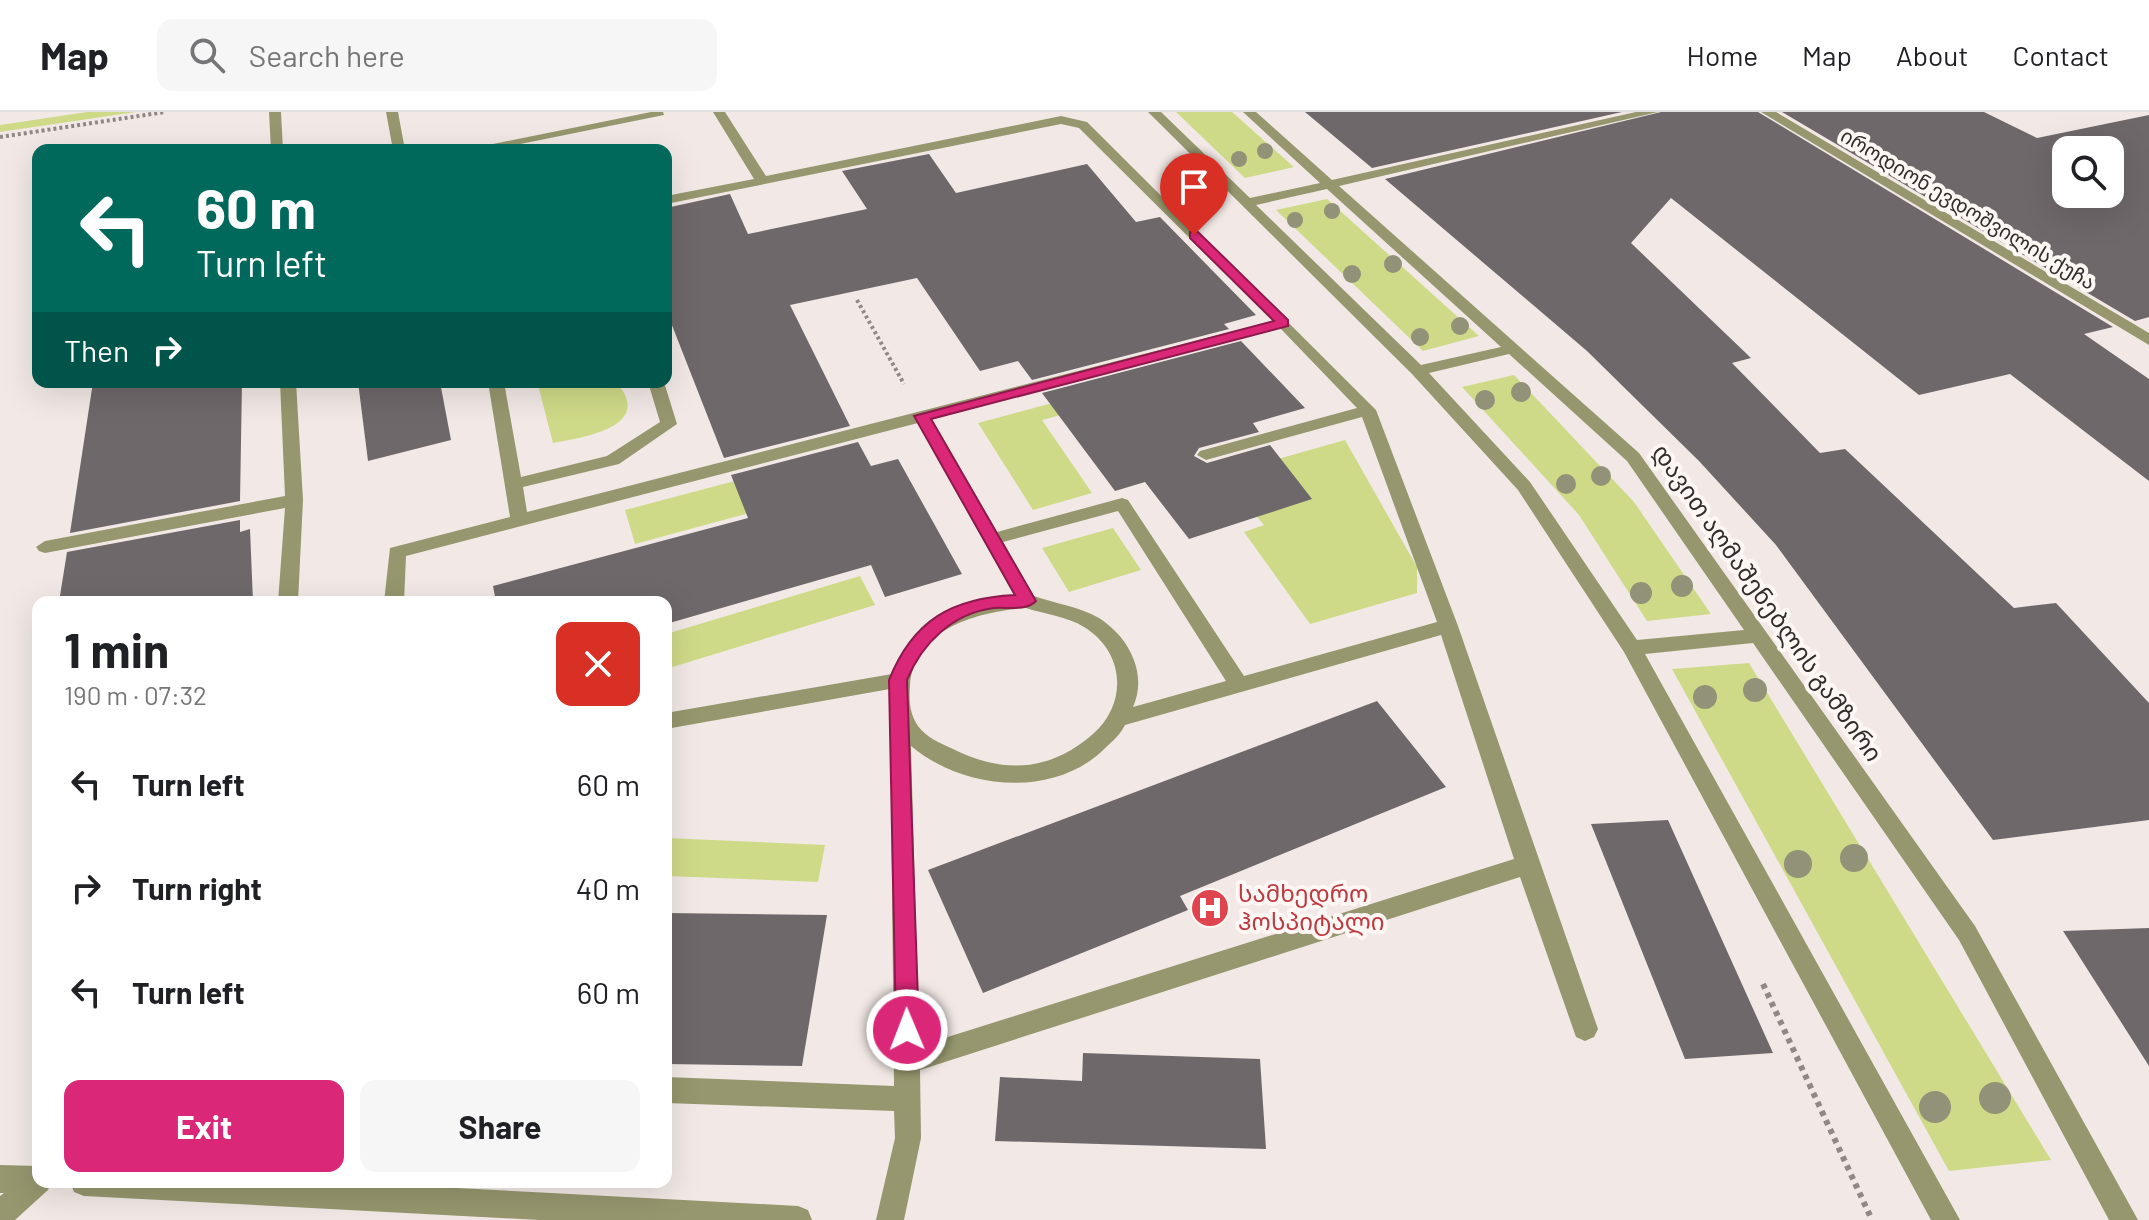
<!DOCTYPE html>
<html lang="en">
<head>
<meta charset="utf-8">
<style>
	:root { --surface:#fff; --page:#f6f6f6; --text:#202124; --muted:#757577; --line:#e0e0e0; --accent:#db2777 }
	body { margin:0; font-family:Barlow,"Noto Sans Georgian",sans-serif; background:var(--page); color:var(--text); height:100vh; display:flex; flex-direction:column; font-size:30px; white-space:nowrap }
	* { box-sizing:border-box; margin:0 }
	p { font-size:26px; color:var(--muted) }
	.icon { flex:none; width:44px; height:44px; fill:none; stroke:currentColor; stroke-width:2; stroke-linecap:round; stroke-linejoin:round }
	.map { position:relative; flex:1; overflow:hidden }
	.side { position:absolute; left:32px; top:484px; width:640px; height:592px; display:flex; flex-direction:column; background:var(--surface); border-radius:16px; box-shadow:0 8px 32px #0002 }
	.side>* { flex:none }
	.banner { position:absolute; left:32px; top:32px; width:640px; height:244px; border-radius:16px; box-shadow:0 8px 32px #0002; background:#00695c; color:#fff; overflow:hidden }
	.controls { position:absolute; left:2052px; top:24px; display:grid; gap:16px }
	.controls a { display:grid; place-items:center; width:72px; height:72px; border-radius:16px; background:var(--surface); box-shadow:0 8px 32px #0002; font-size:40px }
	.pin { position:absolute; display:grid; place-items:center; width:68px; height:68px; color:#fff; margin:-82px -34px; border-radius:50% 50% 50% 0; rotate:-45deg; box-shadow:0 0 8px #0007 }
	.pin .icon { rotate:45deg }
	.me { position:absolute; width:88px; margin:-44px; rotate:359deg; stroke-linejoin:round; filter:drop-shadow(0 0 6px #0008) }
	.turn { display:flex; align-items:center; gap:28px; height:168px; padding:0 32px; font-size:36px }
	.turn .icon { width:104px; height:104px; stroke-width:2.5 }
	.turn b { display:block; font-size:56px; line-height:68px }
	.then { display:flex; align-items:center; height:76px; padding:0 32px; background:#0003; gap:16px; font-size:30px }
	.round { display:grid; place-items:center; flex:none; width:84px; height:84px; border-radius:16px; background:var(--page) }
	.overview { display:flex; align-items:center; justify-content:space-between; height:136px; padding:0 32px }
	h1 { font-size:48px; font-weight:700; line-height:60px }
	.action { display:flex; gap:16px; margin-top:auto; padding:16px 32px }
	.action a { flex:1; height:92px; border-radius:16px; background:var(--accent); color:#fff; font-size:32px; font-weight:700; line-height:92px; text-align:center }
	.action a+a { background:var(--page); color:var(--text) }
	ul { padding:0; list-style:none }
	li { display:flex; align-items:center; gap:24px; height:104px; padding:0 32px }
	li div { flex:1 }
	li b { display:block; font-size:30px }
	li em { font-style:normal }
	header { display:flex; align-items:center; gap:48px; box-sizing:border-box; height:112px; padding:0 40px; background:var(--surface); border-bottom:2px solid var(--line) }
	header strong { font-size:38px }
	nav { display:flex; gap:44px; margin-inline-start:auto; font-size:28px }
	.search { width:560px; height:72px; background:var(--page); display:flex; align-items:center; gap:20px; box-sizing:border-box; padding:0 28px; border-radius:16px; color:var(--muted); font-size:30px }
	.map>svg:first-child { display:block }
	.green { fill:#cfda88 }
	.building { fill:#6f686b; fill-rule:evenodd }
	.lines { fill:none; stroke-linecap:round; stroke-linejoin:round }
	.path-far1 { stroke:#8f8886; stroke-width:4; stroke-dasharray:3 3; stroke-linecap:butt }
	.path { stroke:#8f8886; stroke-width:6; stroke-dasharray:5 5; stroke-linecap:butt }
	.minor { fill:#96976e; fill-rule:evenodd }
	.tree { fill:#929279 }
	.route { fill:#db2777; stroke:#8e194d; stroke-width:2 }
	.labels { text-anchor:middle; stroke-width:8; stroke-linejoin:round; paint-order:stroke }
	.far-street-label { font-size:20px; fill:#312d2c; stroke:#fef7f4 }
	.street-label { font-size:24px; fill:#312d2c; stroke:#fef7f4 }
	.health-label { font-size:24px; fill:#be3a42; stroke:#fef7f4; text-anchor:start }
</style>
</head>
<body>
<header>
<strong>Map</strong>
<div class="search"><svg class="icon" aria-label="search" viewBox="0 0 24 24"><circle cx="10" cy="10" r="6"/><path d="M15 15l6 6"/></svg>Search here</div>
<nav><a>Home</a><a>Map</a><a>About</a><a>Contact</a></nav>
</header>
<div class="map">
<svg width="2149" height="1108" viewBox="0 0 2149 1108">
	<rect width="100%" height="100%" fill="#f2e9e6"/>
	<path class="green" d="M 87,0 L 136,0 L 0,20 L 0,13 Z
		M 1176,0 L 1232,0 L 1294,55 L 1245,66 Z
		M 1327,87 L 1479,224 L 1423,239 L 1276,98 Z
		M 1209,249 L 1219,260 L 1042,308 L 1092,381 L 1033,398 L 978,311 Z
		M 1514,263 L 1634,390 L 1711,502 L 1647,509 L 1579,403 L 1462,275 Z
		M 551,270 L 616,270 C 656,315 582,326 553,331 L 538,273 Z
		M 1345,328 L 1417,455 L 1417,481 L 1310,512 L 1244,420 L 1264,413 L 1221,363 Z
		M 791,354 L 805,386 L 635,432 L 625,398 Z
		M 1113,416 L 1141,458 L 1069,480 L 1042,436 Z
		M 860,464 L 875,493 L 666,557 L 666,522 Z
		M 1749,551 L 2051,1048 L 1949,1059 L 1672,557 Z
		M 666,726 L 825,733 L 818,770 L 666,764 Z"/>
	<path class="building" d="M 1305,0 L 1622,0 L 1372,56 Z
		M 1661,0 L 1758,0 L 2113,215 L 2084,222 L 2149,267 L 2149,369 L 2010,262 L 1919,283 L 1671,86 L 1631,131 L 1751,246 L 1732,251 L 1820,341 L 1845,337 L 2014,496 L 2056,491 L 2149,591 L 2149,708 L 1993,728 L 1776,433 L 1699,349 L 1587,239 L 1385,67 Z
		M 1782,0 L 1984,0 L 2037,26 L 2149,3 L 2149,205 L 2135,209 ZM 2066,38 L 2110,38 L 2110,82 L 2066,82 Z
		M 929,42 L 956,81 L 1087,52 L 1136,110 L 1160,105 L 1256,203 L 1224,212 L 1229,217 L 1032,268 L 1018,249 L 980,259 L 917,166 L 790,193 L 850,314 L 724,346 L 666,198 L 666,96 L 730,82 L 748,122 L 867,97 L 842,59 Z
		M 1241,229 L 1305,296 L 1253,311 L 1259,320 L 1199,336 L 1194,344 L 1207,351 L 1270,333 L 1312,387 L 1189,427 L 1145,370 L 1115,379 L 1042,281 Z
		M 93,270 L 242,270 L 240,389 L 70,421 Z
		M 358,270 L 440,270 L 451,328 L 368,349 Z
		M 858,330 L 871,354 L 898,347 L 962,462 L 885,485 L 871,453 L 666,512 L 666,490 L 496,490 L 493,474 L 748,406 L 731,363 Z
		M 240,408 L 240,420 L 250,417 L 253,490 L 59,490 L 67,440 Z
		M 1377,589 L 1446,675 L 1180,784 L 1188,798 L 983,881 L 928,758 Z
		M 1668,708 L 1773,941 L 1685,947 L 1591,712 Z
		M 666,801 L 827,803 L 802,954 L 666,952 Z
		M 2149,816 L 2149,954 L 2063,819 Z
		M 1083,941 L 1260,947 L 1266,1037 L 995,1029 L 1000,965 L 1082,969 Z"/>
	<g class="lines">
		<path class="path-far1" d="M 0,25 L 165,0
			M 857,188 L 904,272"/>
		<path class="path" d="M 1763,872 L 1872,1108"/>
		<path class="minor" d="M 269,0 L 281,0 L 283,38 L 271,38 Z
			M 386,0 L 398,0 L 405,38 L 393,38 Z
			M 651,0 L 663,0 L 664,3 L 490,38 L 463,38 Z
			M 713,0 L 725,0 L 766,64 L 1061,4 L 1087,10 L 1376,298 L 1458,514 L 1598,917 L 1594,925 L 1585,929 L 1576,925 L 1520,765 L 920,958 L 921,1026 L 904,1108 L 876,1108 L 895,1026 L 894,999 L 666,991 L 666,965 L 894,974 L 890,577 L 666,617 L 666,601 L 892,562 C 914,507 958,488 1014,483 L 918,311 L 406,444 L 404,490 L 384,490 L 390,436 L 510,405 L 488,270 L 504,270 L 521,365 L 607,344 L 660,310 L 648,270 L 664,270 L 677,312 L 619,352 L 523,375 L 527,400 L 1273,209 L 1079,16 L 1061,12 L 666,92 L 666,84 L 754,67 ZM 1280,216 L 1357,296 L 1200,339 L 1197,343 L 1206,348 L 1362,305 L 1437,510 L 1244,564 L 1128,388 L 1122,386 L 997,420 L 932,307 ZM 1118,399 L 1226,569 L 1133,595 C 1148,562 1129,525 1099,506 C 1081,495 1053,491 1034,484 L 1003,430 ZM 1026,496 C 1044,502 1069,505 1084,515 C 1125,540 1128,591 1093,622 C 1049,660 1004,662 953,637 C 940,631 927,626 918,614 C 909,601 909,587 910,573 C 915,515 979,500 1026,496 ZM 1441,523 L 1514,747 L 919,934 L 911,634 C 962,677 1049,686 1100,641 C 1109,632 1119,625 1125,613 Z
			M 1148,0 L 1161,0 L 1250,86 L 1320,71 L 1243,0 L 1256,0 L 1332,68 L 1636,0 L 1658,0 L 1339,74 L 1639,341 L 1975,814 L 2138,1108 L 2109,1108 L 1959,828 L 1753,531 L 1645,542 L 1960,1108 L 1931,1108 L 1624,540 L 1518,378 L 1412,262 ZM 1327,77 L 1501,235 L 1421,253 L 1256,93 ZM 1509,242 L 1627,349 L 1744,518 L 1637,528 L 1530,370 L 1429,261 Z
			M 1761,0 L 1776,0 L 2149,221 L 2149,233 Z
			M 280,270 L 296,270 L 303,388 L 298,490 L 278,490 L 285,396 L 45,441 L 39,439 L 36,435 L 45,429 L 285,384 Z
			M 0,1053 L 38,1054 L 38,1070 L 51,1070 L 48,1078 L 15,1108 L 0,1108 L 0,1084 L 4,1081 L 0,1081 Z
			M 70,1070 L 342,1070 L 798,1094 L 808,1098 L 812,1108 L 539,1108 L 84,1084 L 74,1080 Z"/>
	</g>
	<g class="tree">
		<circle cx="1265" cy="39" r="8"/>
		<circle cx="1239" cy="47" r="8"/>
		<circle cx="1332" cy="99" r="8"/>
		<circle cx="1295" cy="108" r="8"/>
		<circle cx="1393" cy="152" r="9"/>
		<circle cx="1352" cy="162" r="9"/>
		<circle cx="1460" cy="214" r="9"/>
		<circle cx="1420" cy="225" r="9"/>
		<circle cx="1521" cy="280" r="10"/>
		<circle cx="1485" cy="288" r="10"/>
		<circle cx="1601" cy="364" r="10"/>
		<circle cx="1566" cy="372" r="10"/>
		<circle cx="1682" cy="474" r="11"/>
		<circle cx="1641" cy="481" r="11"/>
		<circle cx="1755" cy="578" r="12"/>
		<circle cx="1705" cy="585" r="12"/>
		<circle cx="1854" cy="746" r="14"/>
		<circle cx="1798" cy="752" r="14"/>
		<circle cx="1995" cy="986" r="16"/>
		<circle cx="1935" cy="995" r="16"/>
	</g>
	<path class="route" d="M 1190,120 L 1198,120 L 1288,208 L 1288,214 L 931,307 L 1036,489 C 1027,499 1008,495 994,496 C 953,501 922,531 907,568 L 919,918 L 915,926 L 907,929 L 899,926 L 896,918 L 889,568 C 913,508 952,486 1015,483 L 914,304 L 1274,209 L 1190,126 Z"/>
	<defs>
		<g id="hospital-disc" transform="scale(2)"><circle r="9.5" fill="#e0444e" stroke="#fef7f4"/><path d="M-5-5h3v3.5h4V-5h3V5h-3V1.5h-4V5h-3Z" fill="#fff"/></g>
	</defs>
	<g fill-rule="evenodd">
		<use href="#hospital-disc" x="1210" y="796"/>
	</g>
	<g class="labels">
		<g class="far-street-label">
			<text transform="translate(1968 97) rotate(31)" y="7">იროდიონ ევდოშვილის ქუჩა</text>
		</g>
		<g class="street-label">
			<text transform="translate(1767 491) rotate(55)" y="8">დავით აღმაშენებლის გამზირი</text>
		</g>
		<g class="health-label">
			<text x="1238" y="790">სამხედრო<tspan x="1238" dy="28">ჰოსპიტალი</tspan></text>
		</g>
	</g>
</svg>
<div class="controls">
<a><svg class="icon" aria-label="search" viewBox="0 0 24 24"><circle cx="10" cy="10" r="6"/><path d="M15 15l6 6"/></svg></a>
</div>
<div class="pin" style="left:1194px;top:123px;background:#d93025"><svg class="icon" aria-label="arrive" viewBox="0 0 24 24"><path d="M6 21V4h12l-3 4 3 4H6"/></svg></div>
<svg class="me" style="left:907px;top:918px" viewBox="-20 -20 40 40"><circle r="17" fill="#db2777" stroke="#fff" stroke-width="3"/><path d="M0-11L8 9 0 5-8 9z" fill="#fff"/></svg>
<div class="banner">
<div class="turn"><svg class="icon" aria-label="left" viewBox="0 0 24 24"><path d="M17 20v-9H6M10 6l-5 5 5 5"/></svg><div><b>60 m</b>Turn left</div></div>
<div class="then">Then<svg class="icon" aria-label="right" viewBox="0 0 24 24"><path d="M7 20v-9h11M14 6l5 5-5 5"/></svg></div>
</div>
<section class="side">
<div class="overview"><div><h1>1 min</h1><p>190 m · 07:32</p></div><a class="round" style="background:#d93025;color:#fff"><svg class="icon" aria-label="close" viewBox="0 0 24 24"><path d="M6 6l12 12M18 6L6 18"/></svg></a></div>
<ul>
<li><svg class="icon" aria-label="left" viewBox="0 0 24 24"><path d="M17 20v-9H6M10 6l-5 5 5 5"/></svg><div><b>Turn left</b></div><em>60 m</em></li>
<li><svg class="icon" aria-label="right" viewBox="0 0 24 24"><path d="M7 20v-9h11M14 6l5 5-5 5"/></svg><div><b>Turn right</b></div><em>40 m</em></li>
<li><svg class="icon" aria-label="left" viewBox="0 0 24 24"><path d="M17 20v-9H6M10 6l-5 5 5 5"/></svg><div><b>Turn left</b></div><em>60 m</em></li>
</ul>
<div class="action"><a>Exit</a><a>Share</a></div>
</section>
</div>
</body>
</html>
